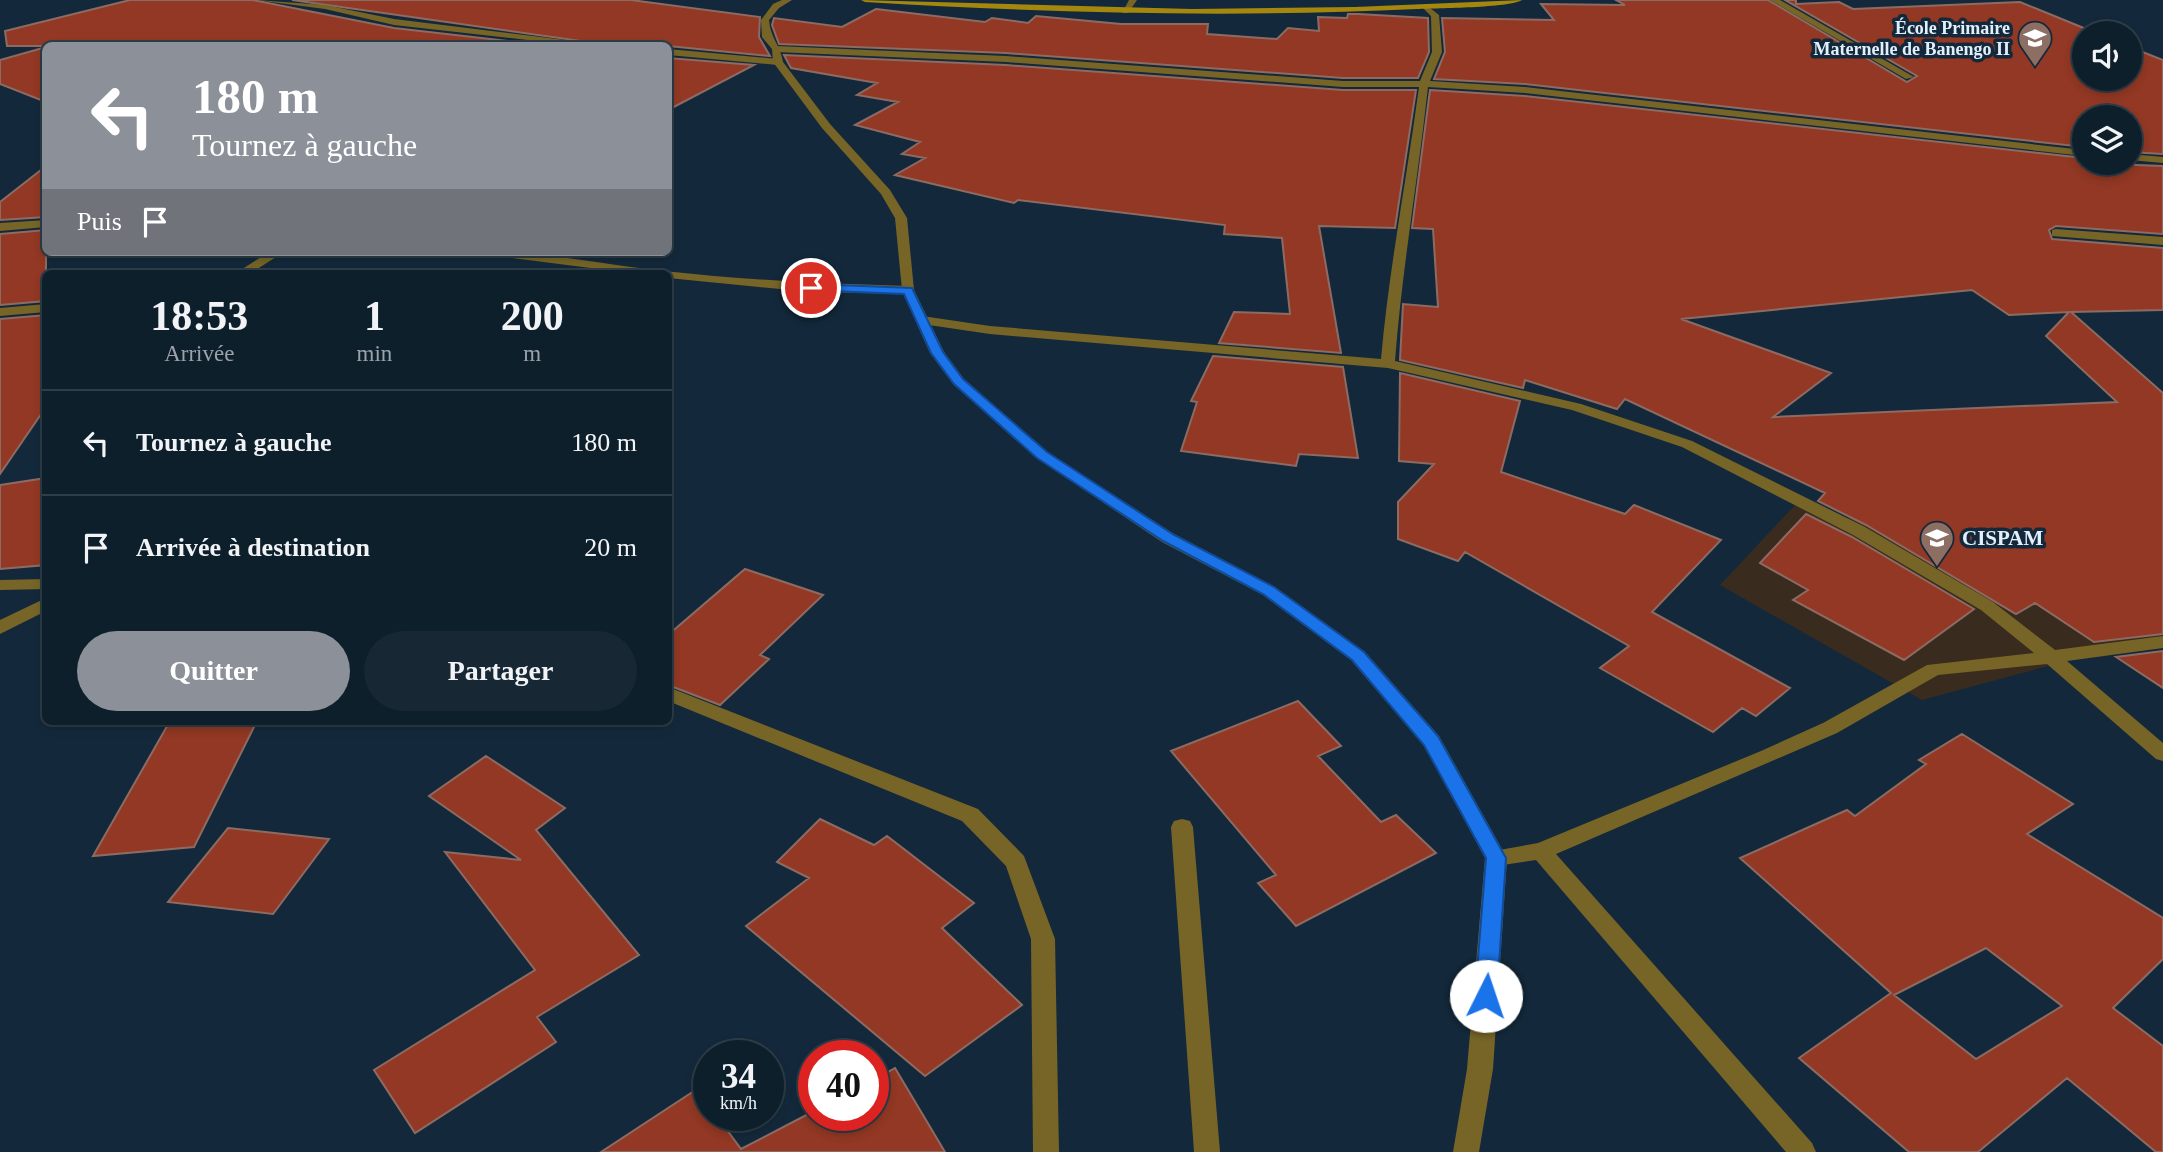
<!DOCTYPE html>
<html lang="fr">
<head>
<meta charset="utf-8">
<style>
	:root { --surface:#0e1f2c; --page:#172734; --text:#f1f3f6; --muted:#9ba2a9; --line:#2e3d48; --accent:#8c9099 }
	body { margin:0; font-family:Georgia,serif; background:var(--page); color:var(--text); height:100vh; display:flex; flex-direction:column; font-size:26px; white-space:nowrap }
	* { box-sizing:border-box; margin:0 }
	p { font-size:23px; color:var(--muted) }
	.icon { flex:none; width:38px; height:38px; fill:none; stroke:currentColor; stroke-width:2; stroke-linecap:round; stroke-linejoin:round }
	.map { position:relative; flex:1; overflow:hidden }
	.panel { position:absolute; left:42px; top:270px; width:630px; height:455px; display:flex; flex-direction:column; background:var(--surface); border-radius:10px; box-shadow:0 4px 10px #0003,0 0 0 2px var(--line) }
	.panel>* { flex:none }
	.guide { position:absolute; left:42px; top:42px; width:630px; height:214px; border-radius:10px; box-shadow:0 4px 10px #0003,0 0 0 2px var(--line); background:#8c9099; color:#fff; overflow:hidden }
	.tools { position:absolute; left:2072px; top:21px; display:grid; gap:14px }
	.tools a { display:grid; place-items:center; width:70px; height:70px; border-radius:50%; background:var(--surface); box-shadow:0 4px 10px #0003,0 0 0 2px var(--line); font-size:35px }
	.speed { position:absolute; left:693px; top:1040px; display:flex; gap:14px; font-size:35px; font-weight:700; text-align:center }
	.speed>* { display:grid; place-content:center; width:91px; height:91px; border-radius:50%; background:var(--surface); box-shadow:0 4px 10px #0003,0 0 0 2px var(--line); line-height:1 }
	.speed small { font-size:18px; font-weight:400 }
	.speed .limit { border:10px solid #d22; background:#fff; color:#111 }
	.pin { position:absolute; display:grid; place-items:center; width:60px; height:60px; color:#fff; margin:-30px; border:4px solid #fff; border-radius:50%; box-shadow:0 2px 7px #0007 }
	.me { position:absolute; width:77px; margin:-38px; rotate:4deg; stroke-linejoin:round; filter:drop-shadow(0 0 5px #0008) }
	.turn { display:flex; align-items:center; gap:24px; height:147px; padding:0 35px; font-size:32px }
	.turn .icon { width:91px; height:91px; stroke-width:2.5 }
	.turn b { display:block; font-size:49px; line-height:60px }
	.then { display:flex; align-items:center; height:66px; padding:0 35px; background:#0003; gap:14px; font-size:26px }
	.eta { display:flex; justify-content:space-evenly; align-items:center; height:119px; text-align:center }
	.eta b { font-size:42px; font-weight:600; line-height:49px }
	.action { display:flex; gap:14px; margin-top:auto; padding:14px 35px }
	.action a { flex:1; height:80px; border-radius:42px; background:var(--accent); color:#fff; font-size:28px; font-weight:600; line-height:80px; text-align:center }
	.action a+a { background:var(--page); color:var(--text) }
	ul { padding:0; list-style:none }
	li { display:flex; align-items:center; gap:21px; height:105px; padding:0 35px; border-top:2px solid var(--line) }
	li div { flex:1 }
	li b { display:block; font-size:26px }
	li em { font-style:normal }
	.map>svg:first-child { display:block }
	.education { fill:#3a2b1f }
	.building { fill:#923824; stroke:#8c6b63; stroke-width:2; fill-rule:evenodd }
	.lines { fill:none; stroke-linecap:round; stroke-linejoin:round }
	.service { fill:#776527; fill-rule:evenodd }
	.minor { fill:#776527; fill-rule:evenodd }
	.tertiary { fill:#776527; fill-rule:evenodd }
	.secondary { fill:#a5870e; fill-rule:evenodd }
	.route { fill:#1a73e8; stroke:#114b97; stroke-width:2 }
	.labels { text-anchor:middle; stroke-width:7; stroke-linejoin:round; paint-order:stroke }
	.far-poi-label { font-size:18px; font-weight:bold; fill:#e2f0fc; stroke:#13293b; text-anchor:end }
	.poi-label { font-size:21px; font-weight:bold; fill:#e2f0fc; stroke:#13293b; text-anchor:start }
</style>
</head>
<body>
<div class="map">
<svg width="2163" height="1152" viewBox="0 0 2163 1152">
	<rect width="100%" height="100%" fill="#13293b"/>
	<path class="education" d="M 1924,476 L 2163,586 L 2163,635 L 1922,700 L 1720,585 L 1795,505 L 1837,525 Z"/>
	<path class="building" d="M 130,0 L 253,0 L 394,28 L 553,46 L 7,46 L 5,31 Z
		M 292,0 L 631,0 L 760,17 L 759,37 L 770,56 L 668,46 L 616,46 Z
		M 1616,0 L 1768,0 L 1907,82 L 1917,76 L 1785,0 L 1796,0 L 1796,4 L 1839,2 L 1853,9 L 2020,2 L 2096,33 L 2084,33 L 2084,79 L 2130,79 L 2130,47 L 2163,60 L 2163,154 L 2130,152 L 2130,117 L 2084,117 L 2084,147 L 1525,84 L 1434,79 L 1445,52 L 1442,18 L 1554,20 L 1541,4 L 1625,5 Z
		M 876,9 L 985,22 L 992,18 L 1028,23 L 1036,16 L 1121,24 L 1208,24 L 1207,34 L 1277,39 L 1288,28 L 1319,31 L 1318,17 L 1347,18 L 1348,14 L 1358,14 L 1428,18 L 1429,52 L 1418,78 L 1343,78 L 1006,53 L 779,44 L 772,25 L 774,18 L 842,27 Z
		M 46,47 L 46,102 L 0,84 L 0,60 Z
		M 784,55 L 1006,65 L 1343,90 L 1416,90 L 1395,228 L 1319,226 L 1341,353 L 1219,343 L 1234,312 L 1290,314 L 1282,238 L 1224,234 L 1225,225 L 1018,200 L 1014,203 L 895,175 L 925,158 L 902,154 L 920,142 L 855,125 L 898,102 L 857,95 L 877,83 L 791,68 Z
		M 668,58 L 754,65 L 668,110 Z
		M 1430,90 L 1525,96 L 2084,158 L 2084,163 L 2163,166 L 2163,234 L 2056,226 L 2049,230 L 2052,239 L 2163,248 L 2163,310 L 2071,312 L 2163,393 L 2163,634 L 2094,642 L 2035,603 L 2016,614 L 1866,525 L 1818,501 L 1825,493 L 1625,399 L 1617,409 L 1525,380 L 1523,388 L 1400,360 L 1403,304 L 1438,307 L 1433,229 L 1412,228 ZM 1972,290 L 2009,315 L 2069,312 L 2046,336 L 2117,402 L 1773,417 L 1831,373 L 1681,319 Z
		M 46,166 L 46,217 L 0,220 L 0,202 Z
		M 46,230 L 46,301 L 0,305 L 0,234 Z
		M 46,315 L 46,407 L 0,474 L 0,319 Z
		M 1213,356 L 1343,367 L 1358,458 L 1299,454 L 1296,466 L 1181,451 L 1197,402 L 1191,401 Z
		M 1400,373 L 1520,401 L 1501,472 L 1625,514 L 1634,505 L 1721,540 L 1652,612 L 1790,688 L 1756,716 L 1742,708 L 1713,732 L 1600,668 L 1629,646 L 1465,552 L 1458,561 L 1398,539 L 1398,502 L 1434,464 L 1399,461 Z
		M 46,478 L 46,565 L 0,569 L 0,485 Z
		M 1806,514 L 1852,537 L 1974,609 L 1904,660 L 1793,600 L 1808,590 L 1760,563 Z
		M 745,569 L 823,595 L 760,655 L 769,659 L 720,705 L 668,685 L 668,635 Z
		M 2163,651 L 2163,688 L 2116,657 Z
		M 1298,701 L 1341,746 L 1318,756 L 1381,822 L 1396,815 L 1436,853 L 1296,926 L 1258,883 L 1276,875 L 1171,751 Z
		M 170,721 L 257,721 L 194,847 L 93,856 Z
		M 1962,734 L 2073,804 L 2027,834 L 2163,918 L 2163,959 L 2113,1008 L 2163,1046 L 2163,1152 L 2156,1152 L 2067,1078 L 1978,1152 L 1909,1152 L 1799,1058 L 1891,993 L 1740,858 L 1847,810 L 1855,816 L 1926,764 L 1919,760 ZM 1986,948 L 2062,1006 L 1976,1059 L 1894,995 Z
		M 486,756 L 565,808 L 536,830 L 639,955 L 537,1017 L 556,1042 L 415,1133 L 374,1070 L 535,970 L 445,852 L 521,860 L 429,796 Z
		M 820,819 L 874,845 L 887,836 L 974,903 L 942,928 L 1022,1005 L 925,1076 L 746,926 L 809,878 L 777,862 Z
		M 228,828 L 329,839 L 273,914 L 168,902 Z
		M 895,1068 L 945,1152 L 601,1152 L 697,1089 L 709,1105 L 709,1115 L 716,1115 L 741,1149 L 814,1111 L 814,1115 L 873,1115 L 873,1080 Z"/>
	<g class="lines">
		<path class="service" d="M 1129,0 L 1137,0 L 1128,13 L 1122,13 Z"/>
		<path class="minor" d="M 256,0 L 325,5 L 394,19 L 614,46 L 581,46 L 394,25 L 325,9 Z
			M 1770,0 L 1780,0 L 1914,77 L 1906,79 Z
			M 1425,4 L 1439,15 L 1442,52 L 1430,81 L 1525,87 L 2084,150 L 2084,156 L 1525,93 L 1428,87 C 1418,179 1402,269 1395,361 L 1581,404 L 1692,441 L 1865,527 L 1993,602 L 2055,650 L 2163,636 L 2163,648 L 2067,661 L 2163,743 L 2163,761 L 2156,759 L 2047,664 L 1938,675 L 1837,733 L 1556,854 L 1812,1143 L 1816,1152 L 1786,1152 L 1536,860 L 1496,866 L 1488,864 L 1485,858 L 1488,852 L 1538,843 L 1761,751 L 1823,723 L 1927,665 L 2034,653 L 1981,610 L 1853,535 L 1682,447 L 1572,410 L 1388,368 L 990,334 L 922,324 L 915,320 L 922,316 L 990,326 L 1381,359 C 1389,268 1407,178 1419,87 L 1343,87 L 1006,62 L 776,52 L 772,49 L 776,46 L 1006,56 L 1343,81 L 1420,81 L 1432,52 L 1431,16 L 1421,6 Z
			M 668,49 L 778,59 L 783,62 L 778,65 L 668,55 Z
			M 2130,154 L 2163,157 L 2163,163 L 2130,160 Z
			M 46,220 L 46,227 L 0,231 L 0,223 Z
			M 2056,229 L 2163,237 L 2163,245 L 2052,236 L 2052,230 Z
			M 269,252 L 284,252 L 251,273 L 236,273 Z
			M 490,252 C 549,252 606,265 664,271 C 745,280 827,284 908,286 L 914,290 L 908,294 L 811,292 L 668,278 L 668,273 L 630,273 L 496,256 Z
			M 46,304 L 46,312 L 0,316 L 0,308 Z
			M 46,579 L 46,589 L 0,590 L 0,580 Z
			M 46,598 L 46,611 L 0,634 L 0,620 Z
			M 668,687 L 978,809 L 1024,856 L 1055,939 L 1059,1152 L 1033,1152 L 1031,939 L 1006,866 L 962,821 L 668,701 Z
			M 1182,819 L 1190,821 L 1193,827 L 1220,1152 L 1194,1152 L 1171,827 L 1174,821 Z"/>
		<path class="tertiary" d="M 782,0 L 792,0 L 779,8 L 769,20 C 770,37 780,45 783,62 L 830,124 L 890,190 L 907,218 L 914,290 L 944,352 L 964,379 L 1047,452 L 1174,534 L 1275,587 L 1365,652 L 1439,736 L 1507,858 L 1493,1069 L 1479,1152 L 1453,1152 L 1467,1069 L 1485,858 L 1424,745 L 1351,660 L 1263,595 L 1162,542 L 1037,458 L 954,385 L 930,353 L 902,290 L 895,218 L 881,194 L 822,128 L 773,62 L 772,49 L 762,37 L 761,20 L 773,4 Z"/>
		<path class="secondary" d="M 861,0 L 1192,9 L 1355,7 L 1522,0 C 1508,8 1438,8 1417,9 C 1233,18 1049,13 865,2 Z"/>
	</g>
	<path class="route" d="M 811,284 L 912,288 L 943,352 L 963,379 L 1047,452 L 1174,535 L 1274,587 L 1364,652 L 1438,736 L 1506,858 L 1497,996 L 1494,1002 L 1486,1005 L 1479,1002 L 1475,996 L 1486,858 L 1424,745 L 1352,660 L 1263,594 L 1163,541 L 1037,458 L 954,384 L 931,353 L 904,294 L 806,290 L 806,285 Z"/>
	<defs>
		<g id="school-pin" transform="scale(1.75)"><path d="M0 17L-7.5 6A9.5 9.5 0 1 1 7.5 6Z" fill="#8d6e63" stroke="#13293b"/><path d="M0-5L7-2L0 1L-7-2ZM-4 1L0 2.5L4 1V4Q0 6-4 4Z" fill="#fff"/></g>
	</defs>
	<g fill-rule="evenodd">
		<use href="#school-pin" x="2035" y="38"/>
		<use href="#school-pin" x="1937" y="538"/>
	</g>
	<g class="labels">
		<g class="far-poi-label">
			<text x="2010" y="34">École Primaire<tspan x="2010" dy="21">Maternelle de Banengo II</tspan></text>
		</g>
		<g class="poi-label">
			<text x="1962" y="545">CISPAM</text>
		</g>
	</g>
</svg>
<div class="tools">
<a><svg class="icon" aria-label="sound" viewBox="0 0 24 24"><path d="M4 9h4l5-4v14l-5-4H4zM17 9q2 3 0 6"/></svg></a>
<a><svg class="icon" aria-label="layers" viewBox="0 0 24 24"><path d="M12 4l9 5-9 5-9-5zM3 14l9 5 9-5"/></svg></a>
</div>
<div class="speed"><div>34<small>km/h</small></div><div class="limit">40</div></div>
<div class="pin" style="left:811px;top:288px;background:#d93025"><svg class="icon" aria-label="arrive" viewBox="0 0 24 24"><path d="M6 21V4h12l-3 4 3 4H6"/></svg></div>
<svg class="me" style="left:1486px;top:996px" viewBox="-20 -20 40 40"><circle r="19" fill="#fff"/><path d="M0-13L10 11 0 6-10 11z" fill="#1a73e8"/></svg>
<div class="guide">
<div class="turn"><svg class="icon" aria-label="left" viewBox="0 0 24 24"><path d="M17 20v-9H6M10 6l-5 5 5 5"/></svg><div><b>180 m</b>Tournez à gauche</div></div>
<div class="then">Puis<svg class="icon" aria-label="arrive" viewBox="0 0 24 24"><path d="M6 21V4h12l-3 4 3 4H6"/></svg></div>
</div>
<section class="panel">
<div class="eta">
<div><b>18:53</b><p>Arrivée</p></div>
<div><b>1</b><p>min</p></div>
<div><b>200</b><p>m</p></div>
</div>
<ul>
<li><svg class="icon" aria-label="left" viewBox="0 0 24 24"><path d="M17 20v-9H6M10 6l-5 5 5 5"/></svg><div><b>Tournez à gauche</b></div><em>180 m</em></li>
<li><svg class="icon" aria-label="arrive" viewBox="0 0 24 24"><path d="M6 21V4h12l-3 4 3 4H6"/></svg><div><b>Arrivée à destination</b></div><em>20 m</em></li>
</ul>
<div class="action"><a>Quitter</a><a>Partager</a></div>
</section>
</div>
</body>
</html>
